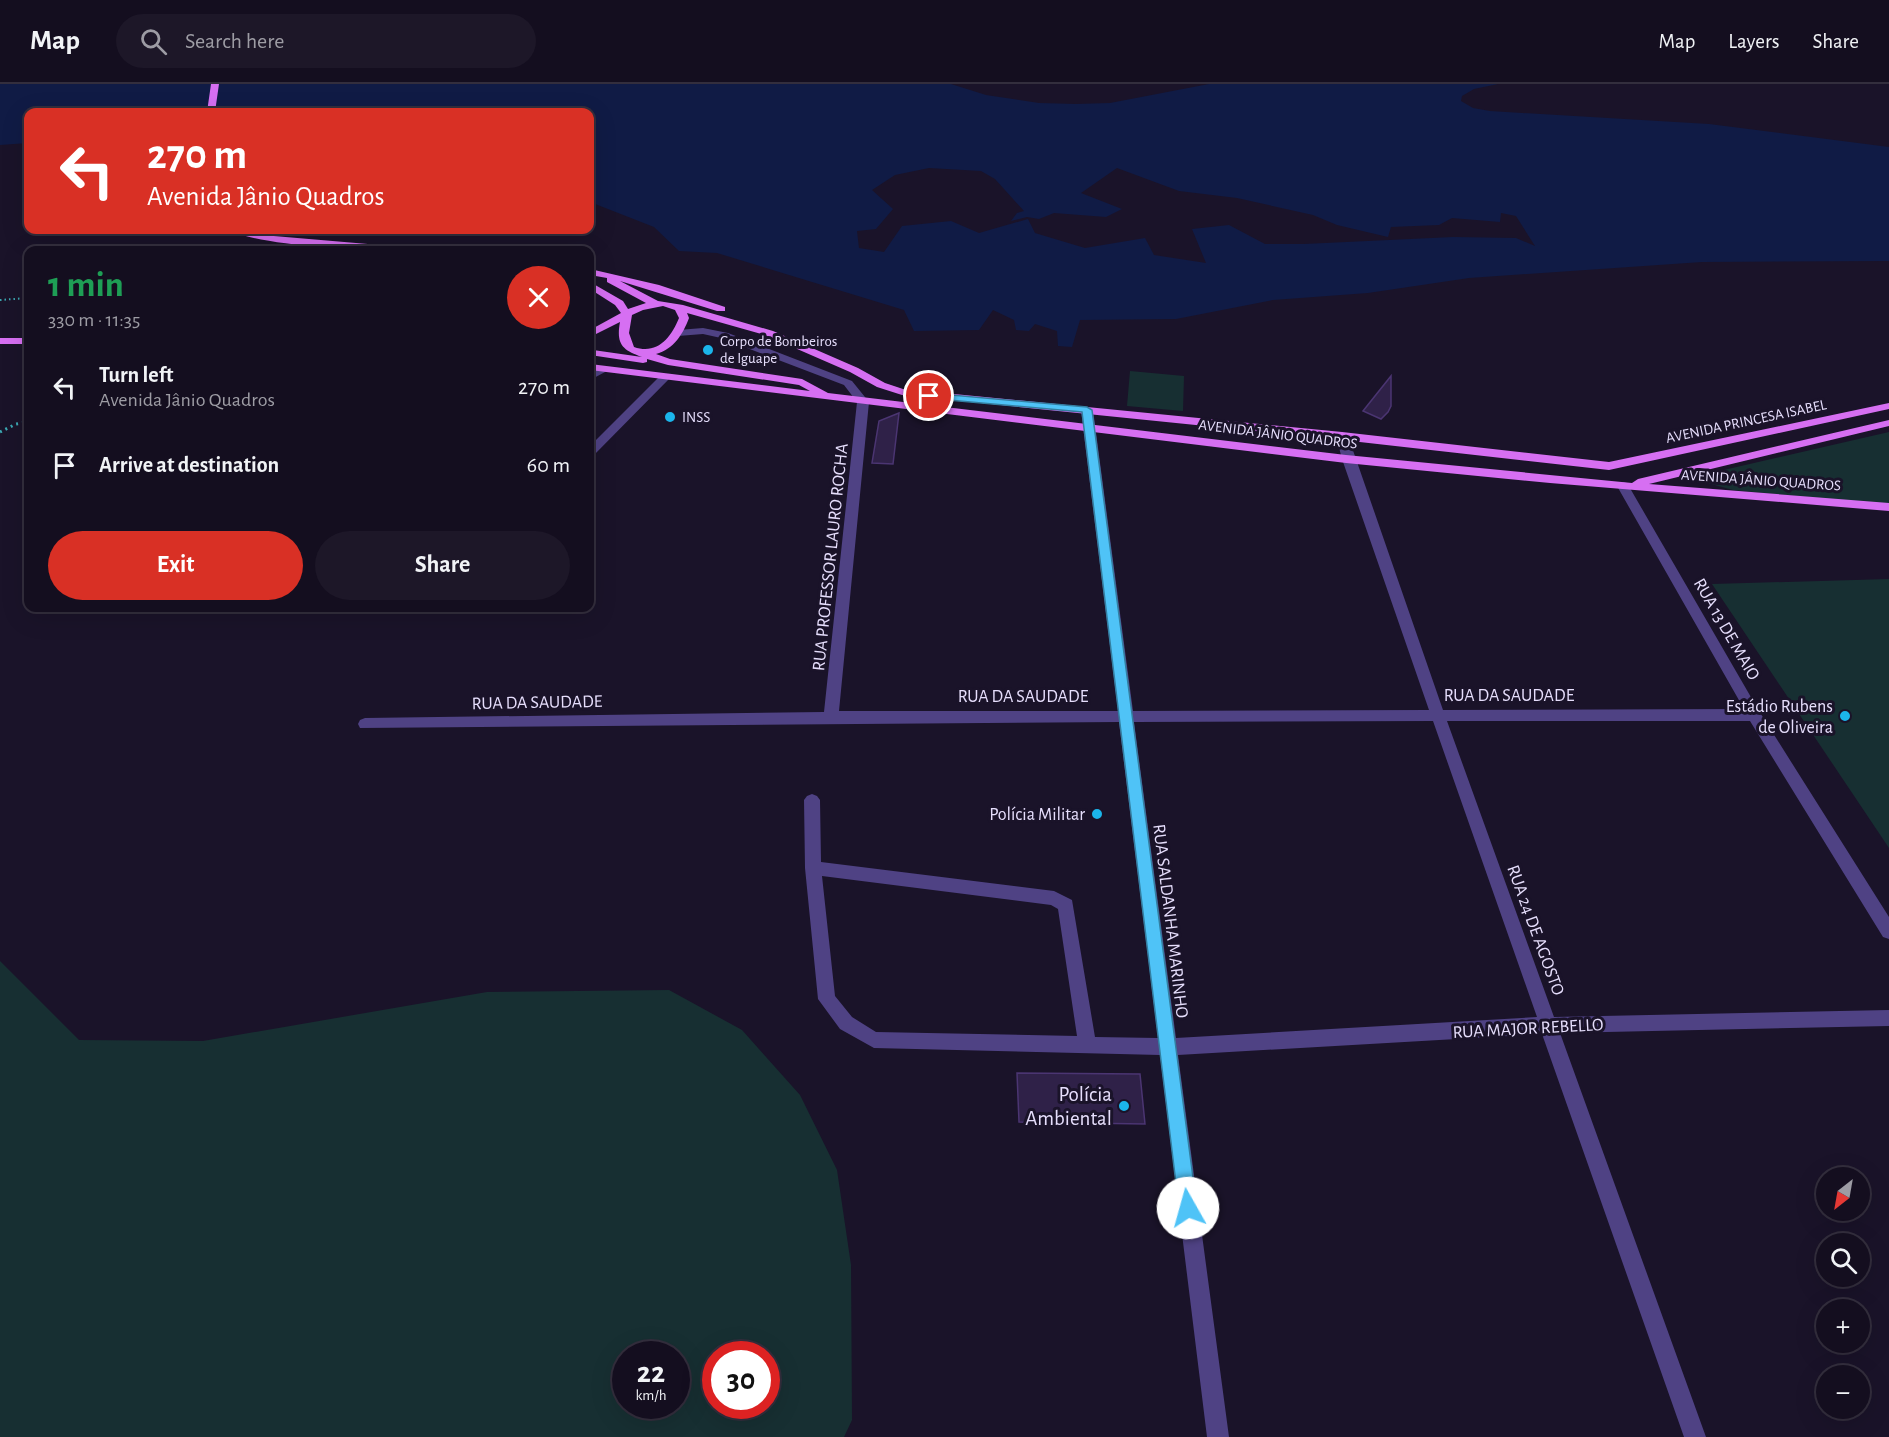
<!DOCTYPE html>
<html lang="en">
<head>
<meta charset="utf-8">
<style>
	:root { --surface:#140e1f; --page:#1d1728; --text:#f1f3f6; --muted:#9d9ca4; --line:#332e3d; --accent:#d93025 }
	body { margin:0; font-family:"Alegreya Sans",sans-serif; background:var(--page); color:var(--text); height:100vh; display:flex; flex-direction:column; font-size:22px; white-space:nowrap }
	* { box-sizing:border-box; margin:0 }
	p { font-size:20px; color:var(--muted) }
	.icon { flex:none; width:33px; height:33px; fill:none; stroke:currentColor; stroke-width:2; stroke-linecap:round; stroke-linejoin:round }
	.map { position:relative; flex:1; overflow:hidden }
	.drawer { position:absolute; left:24px; top:162px; width:570px; height:366px; display:flex; flex-direction:column; background:var(--surface); border-radius:12px; box-shadow:0 6px 24px #0002,0 0 0 2px var(--line) }
	.drawer>* { flex:none }
	.hud { position:absolute; left:24px; top:24px; width:570px; height:126px; border-radius:12px; box-shadow:0 6px 24px #0002,0 0 0 2px var(--line); background:#d93025; color:#fff; overflow:hidden }
	.needle { width:39px; rotate:211deg }
	.tools { position:absolute; left:1816px; top:1083px; display:grid; gap:12px }
	.tools a { display:grid; place-items:center; width:54px; height:54px; border-radius:50%; background:var(--surface); box-shadow:0 6px 24px #0002,0 0 0 2px var(--line); font-size:30px }
	.speed { position:absolute; left:612px; top:1257px; display:flex; gap:12px; font-size:30px; font-weight:700; text-align:center }
	.speed>* { display:grid; place-content:center; width:78px; height:78px; border-radius:50%; background:var(--surface); box-shadow:0 6px 24px #0002,0 0 0 2px var(--line); line-height:1 }
	.speed small { font-size:15px; font-weight:400 }
	.speed .limit { border:9px solid #d22; background:#fff; color:#111 }
	.pin { position:absolute; display:grid; place-items:center; width:51px; height:51px; color:#fff; margin:-26px; border:3px solid #fff; border-radius:50%; box-shadow:0 2px 6px #0007 }
	.me { position:absolute; width:66px; margin:-33px; rotate:353deg; stroke-linejoin:round; filter:drop-shadow(0 0 4px #0008) }
	.turn { display:flex; align-items:center; gap:21px; height:126px; padding:0 24px; font-size:27px }
	.turn .icon { width:78px; height:78px; stroke-width:2.5 }
	.turn b { display:block; font-size:42px; line-height:51px }
	.round { display:grid; place-items:center; flex:none; width:63px; height:63px; border-radius:32px; background:var(--page) }
	.summary { display:flex; align-items:center; justify-content:space-between; height:102px; padding:0 24px }
	h1 { font-size:36px; font-weight:700; line-height:45px; color:#1e9e55 }
	.action { display:flex; gap:12px; margin-top:auto; padding:12px 24px }
	.action a { flex:1; height:69px; border-radius:36px; background:var(--accent); color:#fff; font-size:24px; font-weight:700; line-height:69px; text-align:center }
	.action a+a { background:var(--page); color:var(--text) }
	ul { padding:0; list-style:none }
	li { display:flex; align-items:center; gap:18px; height:78px; padding:0 24px }
	li div { flex:1 }
	li b { display:block; font-size:22px }
	li em { font-style:normal }
	header { display:flex; align-items:center; gap:36px; box-sizing:border-box; height:84px; padding:0 30px; background:var(--surface); border-bottom:2px solid var(--line) }
	header strong { font-size:28px }
	nav { display:flex; gap:33px; margin-inline-start:auto; font-size:21px }
	.search { width:420px; height:54px; background:var(--page); display:flex; align-items:center; gap:15px; box-sizing:border-box; padding:0 21px; border-radius:33px; color:var(--muted); font-size:22px }
	.map>svg:first-child { display:block }
	.green { fill:#172f32; fill-rule:evenodd }
	.water { fill:#101b45; fill-rule:evenodd }
	.building { fill:#2f2148; stroke:#4b3572; stroke-width:1.5 }
	.lines { fill:none; stroke-linecap:round; stroke-linejoin:round }
	.path-far1 { stroke:#3ca7b2; stroke-width:2; stroke-dasharray:1.5 3; stroke-linecap:butt }
	.path { stroke:#3ca7b2; stroke-width:3; stroke-dasharray:2 4; stroke-linecap:butt }
	.minor { fill:#4f4284; fill-rule:evenodd }
	.major { fill:#d66ff2; fill-rule:evenodd }
	.route { fill:#4fc3f7; stroke:#337fa1; stroke-width:1.5 }
	.poi-dot { fill:#1bb5eb; stroke:#1a1329; stroke-width:2 }
	.labels { text-anchor:middle; stroke-width:6; stroke-linejoin:round; paint-order:stroke }
	.far-poi-label { font-size:15px; fill:#e6defc; stroke:#1a1329; text-anchor:start }
	.far-street-label { font-size:15px; fill:#e6defc; stroke:#1a1329 }
	.street-label { font-size:18px; fill:#e6defc; stroke:#1a1329 }
	.poi-label { font-size:18px; fill:#e6defc; stroke:#1a1329; text-anchor:end }
	.near-poi-label { font-size:21px; fill:#e6defc; stroke:#1a1329; text-anchor:end }
</style>
</head>
<body>
<header>
<strong>Map</strong>
<div class="search"><svg class="icon" aria-label="search" viewBox="0 0 24 24"><circle cx="10" cy="10" r="6"/><path d="M15 15l6 6"/></svg>Search here</div>
<nav><a>Map</a><a>Layers</a><a>Share</a></nav>
</header>
<div class="map">
<svg width="1889" height="1353" viewBox="0 0 1889 1353">
	<rect width="100%" height="100%" fill="#1a1329"/>
	<path class="green" d="M 1130,287 L 1184,292 L 1183,327 L 1127,322 Z
		M 1889,348 L 1889,421 L 1733,406 L 1689,394 Z
		M 1889,495 L 1889,764 L 1712,500 Z
		M 0,877 L 79,956 L 203,957 L 487,908 L 669,906 L 742,946 L 800,1011 L 837,1086 L 851,1181 L 852,1336 L 844,1353 L 0,1353 ZM 626,1270 L 676,1270 L 676,1322 L 626,1322 ZM 716,1270 L 766,1270 L 766,1322 L 716,1322 Z"/>
	<path class="water" d="M 0,0 L 951,0 L 986,11 L 1039,19 L 1076,20 L 1110,19 L 1209,0 L 1498,0 L 1474,5 L 1462,12 L 1461,17 L 1473,24 L 1490,27 L 1709,40 L 1889,63 L 1889,177 L 1702,178 L 1469,194 L 1368,209 L 1273,216 L 1176,235 L 1080,236 L 1072,263 L 1058,262 L 1057,247 L 1035,240 L 1029,247 L 1016,246 L 1014,236 L 993,226 L 979,246 L 914,247 L 904,226 L 717,169 L 679,167 L 654,143 L 590,118 L 590,28 L 28,28 L 28,59 L 0,61 ZM 929,84 L 981,87 L 995,95 L 1024,127 L 1017,129 L 1011,137 L 1027,133 L 1039,135 L 1054,129 L 1106,133 L 1122,125 L 1081,109 L 1117,84 L 1179,107 L 1237,114 L 1313,131 L 1337,141 L 1388,153 L 1391,143 L 1439,141 L 1452,134 L 1500,138 L 1501,129 L 1516,132 L 1535,162 L 1516,154 L 1453,153 L 1304,160 L 1265,160 L 1229,141 L 1192,145 L 1206,179 L 1154,171 L 1145,154 L 1085,164 L 1035,149 L 1028,135 L 979,149 L 951,137 L 902,142 L 884,168 L 859,164 L 857,147 L 876,145 L 893,125 L 872,106 L 895,91 Z"/>
	<path class="building" d="M 1391,292 L 1391,322 L 1388,328 L 1381,335 L 1363,327 Z
		M 899,329 L 893,380 L 872,379 L 879,337 Z
		M 1017,989 L 1140,990 L 1145,1040 L 1019,1038 Z"/>
	<g class="lines">
		<path class="path-far1" d="M 0,216 L 28,214"/>
		<path class="path" d="M 0,348 L 16,340 L 28,338"/>
		<path class="minor" d="M 703,244 L 728,249 L 852,297 L 869,318 L 839,627 L 1118,627 L 1081,326 L 1087,323 L 1093,326 L 1133,627 L 1429,626 L 1342,375 L 1336,352 L 1342,348 L 1348,352 L 1443,626 L 1744,625 L 1617,402 L 1623,398 L 1627,399 L 1759,627 L 1889,833 L 1889,855 L 1883,853 L 1750,637 L 1447,637 L 1554,933 L 1889,926 L 1889,942 L 1560,949 L 1706,1353 L 1684,1353 L 1542,950 L 1178,971 L 1229,1353 L 1207,1353 L 1160,971 L 874,964 L 840,945 L 818,915 L 805,784 L 804,716 L 807,712 L 812,710 L 817,712 L 820,716 L 821,778 L 1054,807 L 1072,816 L 1095,953 L 1158,954 L 1119,638 L 360,644 L 358,640 L 360,636 L 365,634 L 824,628 L 857,318 L 844,301 L 721,254 L 703,250 L 678,252 L 673,249 L 678,246 ZM 1433,637 L 1537,933 L 1176,954 L 1134,638 ZM 822,792 L 1051,821 L 1058,825 L 1077,952 L 876,948 L 852,933 L 835,912 Z
			M 603,282 L 607,283 L 607,287 L 590,296 L 590,289 Z
			M 665,290 L 670,293 L 669,295 L 594,371 L 590,371 L 590,362 L 661,291 Z"/>
		<path class="major" d="M 211,0 L 219,0 L 215,28 L 207,28 Z
			M 231,146 L 244,146 L 262,151 L 403,163 L 408,166 C 380,169 251,161 231,146 Z
			M 590,185 L 659,201 L 725,223 L 725,227 L 717,227 L 620,197 L 658,217 L 683,221 L 773,247 L 858,284 L 885,299 L 903,305 L 1342,348 L 1609,378 L 1889,319 L 1889,325 L 1609,386 L 1342,356 L 902,311 L 877,303 L 850,288 L 765,251 L 687,229 L 689,234 C 683,250 674,265 656,270 L 670,275 L 802,295 L 828,309 L 1346,371 L 1632,399 L 1638,395 L 1889,336 L 1889,342 L 1649,400 L 1889,419 L 1889,427 L 1550,399 L 1346,379 L 590,286 L 590,280 L 810,307 L 799,301 L 668,281 L 647,275 L 647,278 L 643,279 L 590,271 L 590,267 L 593,266 L 642,273 C 622,266 616,260 620,238 L 590,253 L 590,246 L 621,229 L 615,221 L 590,205 L 590,198 L 623,217 L 628,225 L 646,219 L 607,198 L 607,194 L 590,191 ZM 663,222 L 675,226 L 679,234 C 671,254 657,271 634,263 L 629,249 L 632,231 L 643,226 Z
			M 0,254 L 28,254 L 28,260 L 0,260 Z"/>
	</g>
	<path class="route" d="M 929,309 L 1087,323 L 1092,326 L 1197,1124 L 1194,1130 L 1188,1133 L 1182,1130 L 1179,1124 L 1082,328 L 926,314 L 924,312 Z"/>
	<g class="poi-dot">
		<circle cx="708" cy="266" r="6"/>
		<circle cx="670" cy="333" r="6"/>
		<circle cx="1845" cy="632" r="6"/>
		<circle cx="1097" cy="730" r="6"/>
		<circle cx="1124" cy="1022" r="6"/>
	</g>
	<g class="labels">
		<g class="far-poi-label">
			<text x="720" y="262">Corpo de Bombeiros<tspan x="720" dy="17">de Iguape</tspan></text>
			<text x="682" y="338">INSS</text>
		</g>
		<g class="far-street-label">
			<text transform="translate(1746 337) rotate(-12)" y="5">AVENIDA PRINCESA ISABEL</text>
			<text transform="translate(1278 350) rotate(7)" y="5">AVENIDA JÂNIO QUADROS</text>
			<text transform="translate(1761 396) rotate(4)" y="5">AVENIDA JÂNIO QUADROS</text>
		</g>
		<g class="street-label">
			<text transform="translate(830 473) rotate(-84)" y="6">RUA PROFESSOR LAURO ROCHA</text>
			<text transform="translate(1727 545) rotate(60)" y="6">RUA 13 DE MAIO</text>
			<text x="1509" y="617">RUA DA SAUDADE</text>
			<text x="1023" y="618">RUA DA SAUDADE</text>
			<text transform="translate(537 618) rotate(-1)" y="6">RUA DA SAUDADE</text>
			<text transform="translate(1171 837) rotate(83)" y="6">RUA SALDANHA MARINHO</text>
			<text transform="translate(1536 846) rotate(70)" y="6">RUA 24 DE AGOSTO</text>
			<text transform="translate(1528 944) rotate(-3)" y="6">RUA MAJOR REBELLO</text>
		</g>
		<g class="poi-label">
			<text x="1833" y="628">Estádio Rubens<tspan x="1833" dy="21">de Oliveira</tspan></text>
			<text x="1085" y="736">Polícia Militar</text>
		</g>
		<g class="near-poi-label">
			<text x="1112" y="1017">Polícia<tspan x="1112" dy="24">Ambiental</tspan></text>
		</g>
	</g>
</svg>
<div class="tools">
<a><svg class="needle" viewBox="-14 -14 28 28"><path d="M0-13l5 13h-10z" fill="#e53935"/><path d="M0 13l5-13h-10z" fill="#9d9ca4"/></svg></a>
<a><svg class="icon" aria-label="search" viewBox="0 0 24 24"><circle cx="10" cy="10" r="6"/><path d="M15 15l6 6"/></svg></a>
<a>+</a>
<a>−</a>
</div>
<div class="speed"><div>22<small>km/h</small></div><div class="limit">30</div></div>
<div class="pin" style="left:929px;top:312px;background:#d93025"><svg class="icon" aria-label="arrive" viewBox="0 0 24 24"><path d="M6 21V4h12l-3 4 3 4H6"/></svg></div>
<svg class="me" style="left:1188px;top:1124px" viewBox="-20 -20 40 40"><circle r="19" fill="#fff"/><path d="M0-13L10 11 0 6-10 11z" fill="#4fc3f7"/></svg>
<div class="hud">
<div class="turn"><svg class="icon" aria-label="left" viewBox="0 0 24 24"><path d="M17 20v-9H6M10 6l-5 5 5 5"/></svg><div><b>270 m</b>Avenida Jânio Quadros</div></div>
</div>
<section class="drawer">
<div class="summary"><div><h1>1 min</h1><p>330 m · 11:35</p></div><a class="round" style="background:#d93025;color:#fff"><svg class="icon" aria-label="close" viewBox="0 0 24 24"><path d="M6 6l12 12M18 6L6 18"/></svg></a></div>
<ul>
<li><svg class="icon" aria-label="left" viewBox="0 0 24 24"><path d="M17 20v-9H6M10 6l-5 5 5 5"/></svg><div><b>Turn left</b><p>Avenida Jânio Quadros</p></div><em>270 m</em></li>
<li><svg class="icon" aria-label="arrive" viewBox="0 0 24 24"><path d="M6 21V4h12l-3 4 3 4H6"/></svg><div><b>Arrive at destination</b></div><em>60 m</em></li>
</ul>
<div class="action"><a>Exit</a><a>Share</a></div>
</section>
</div>
</body>
</html>
